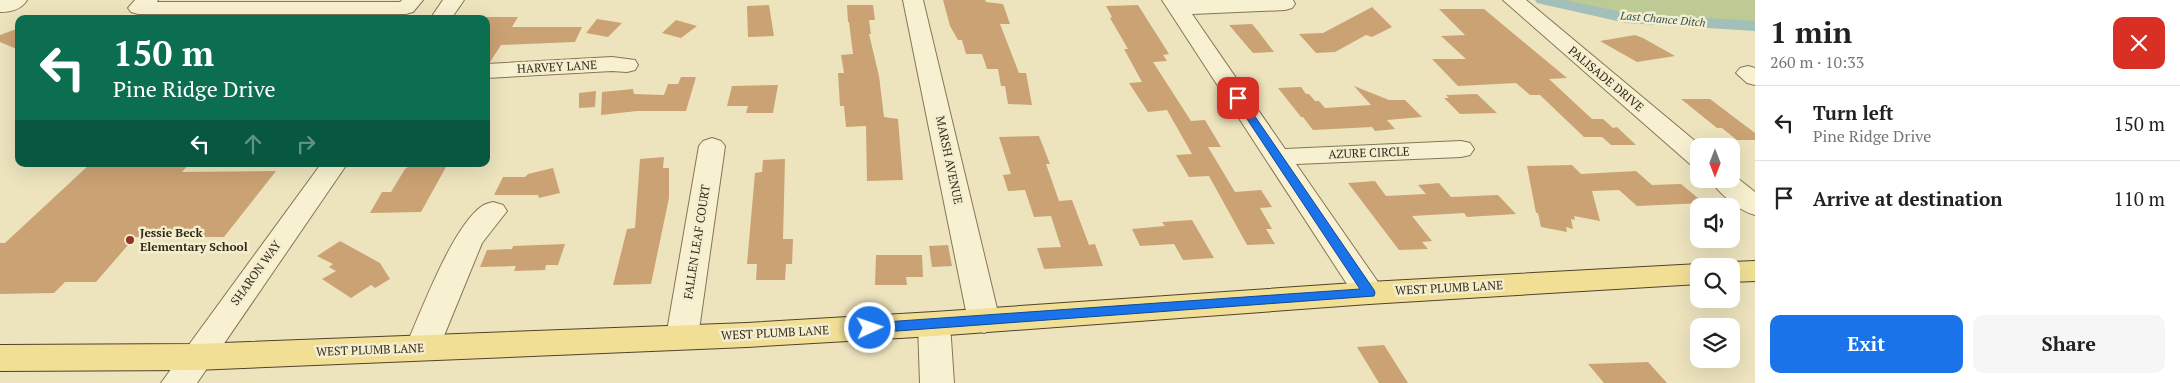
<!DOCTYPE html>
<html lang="en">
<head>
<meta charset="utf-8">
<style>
	:root { --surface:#fff; --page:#f6f6f6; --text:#222; --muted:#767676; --line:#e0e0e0; --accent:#1a73e8 }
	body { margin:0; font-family:"PT Serif",serif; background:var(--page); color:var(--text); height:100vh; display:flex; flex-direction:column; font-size:19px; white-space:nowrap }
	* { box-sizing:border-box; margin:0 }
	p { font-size:16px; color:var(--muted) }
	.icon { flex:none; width:28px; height:28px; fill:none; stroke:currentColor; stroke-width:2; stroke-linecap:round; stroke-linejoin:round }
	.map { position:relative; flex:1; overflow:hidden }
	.side { display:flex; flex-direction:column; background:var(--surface); width:425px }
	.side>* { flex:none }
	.guide { position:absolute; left:15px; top:15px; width:475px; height:152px; border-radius:10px; box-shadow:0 5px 20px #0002; background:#0b6e4f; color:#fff; overflow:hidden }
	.needle { width:32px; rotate:180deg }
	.buttons { position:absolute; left:1690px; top:138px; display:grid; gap:10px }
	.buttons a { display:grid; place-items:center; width:50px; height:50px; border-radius:10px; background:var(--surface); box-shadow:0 5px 20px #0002; font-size:25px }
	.pin { position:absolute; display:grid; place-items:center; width:42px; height:42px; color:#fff; margin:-21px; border-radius:10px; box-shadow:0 2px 8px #0006 }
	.me { position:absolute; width:55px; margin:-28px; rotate:87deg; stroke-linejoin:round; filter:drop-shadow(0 0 4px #0008) }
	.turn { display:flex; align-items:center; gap:18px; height:105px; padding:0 15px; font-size:22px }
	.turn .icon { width:65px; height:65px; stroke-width:2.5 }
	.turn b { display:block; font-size:35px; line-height:42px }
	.lanes { display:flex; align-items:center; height:48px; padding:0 15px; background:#0003; justify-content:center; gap:25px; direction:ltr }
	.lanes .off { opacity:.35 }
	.round { display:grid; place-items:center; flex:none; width:52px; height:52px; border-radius:10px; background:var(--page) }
	.overview { display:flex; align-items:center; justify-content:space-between; height:85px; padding:0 15px }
	h1 { font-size:30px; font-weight:800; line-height:38px }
	.action { display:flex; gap:10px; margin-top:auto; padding:10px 15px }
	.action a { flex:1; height:58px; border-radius:10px; background:var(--accent); color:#fff; font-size:20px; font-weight:800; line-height:58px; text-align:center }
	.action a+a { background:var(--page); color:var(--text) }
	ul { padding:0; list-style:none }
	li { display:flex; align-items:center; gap:15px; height:75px; padding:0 15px; border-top:1px solid var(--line) }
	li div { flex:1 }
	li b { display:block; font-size:19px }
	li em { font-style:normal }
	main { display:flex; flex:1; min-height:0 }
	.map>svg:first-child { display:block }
	.green { fill:#beca93 }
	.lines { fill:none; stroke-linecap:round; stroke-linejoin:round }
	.canal { fill:#a2bfb9; fill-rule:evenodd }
	.building { fill:#cba274 }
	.minor-casing { stroke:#857557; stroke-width:2 }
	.major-casing { stroke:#52422c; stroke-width:2 }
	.minor { fill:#f8f1d1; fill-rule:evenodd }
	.major { fill:#f1df96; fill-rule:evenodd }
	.route { fill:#1a73e8; stroke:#114b97 }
	.poi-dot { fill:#933328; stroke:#f5eece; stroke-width:2 }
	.labels { text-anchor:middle; stroke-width:5; stroke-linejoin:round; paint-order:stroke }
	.far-water-label { font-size:11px; font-style:italic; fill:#2b5254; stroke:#f5eece }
	.street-label { font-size:12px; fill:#352b1c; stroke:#f5eece }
	.poi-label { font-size:12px; font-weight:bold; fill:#352b1c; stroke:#f5eece; text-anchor:start }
</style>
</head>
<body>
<main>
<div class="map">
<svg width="1755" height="383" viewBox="0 0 1755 383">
	<rect width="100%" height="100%" fill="#ede4be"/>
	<path class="green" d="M 1535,0 L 1755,0 L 1755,30 L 1675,26 L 1630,21 Z"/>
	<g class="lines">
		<path class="canal" d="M 1535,0 L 1565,0 L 1626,13 L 1755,21 L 1755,31 L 1626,23 L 1537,3 Z"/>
	</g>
	<path class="building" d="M 943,0 L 985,0 L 986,2 L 1003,4 L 1010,24 L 1000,24 L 1019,73 L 1026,73 L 1032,105 L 1008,104 L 1005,86 L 1001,86 L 998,69 L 987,69 L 982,54 L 966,54 L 962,40 L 958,40 L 950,26 Z
		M 769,5 L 774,36 L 748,37 L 747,6 Z
		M 847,5 L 873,5 L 875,20 L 869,20 L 871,34 L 869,34 L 879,76 L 884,117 L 898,119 L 903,180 L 867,181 L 866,126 L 846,127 L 844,106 L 840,106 L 838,73 L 844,73 L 841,55 L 853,54 L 849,22 L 848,22 Z
		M 1138,5 L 1169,54 L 1163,55 L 1167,61 L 1153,62 L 1191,121 L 1205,120 L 1221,147 L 1208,147 L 1235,192 L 1261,190 L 1272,207 L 1260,208 L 1272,229 L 1266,229 L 1275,244 L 1247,245 L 1209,176 L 1189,177 L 1176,155 L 1192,154 L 1167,110 L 1148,112 L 1129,83 L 1142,82 L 1124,49 L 1128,49 L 1110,18 L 1112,17 L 1106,6 Z
		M 1372,7 L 1392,27 L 1372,37 L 1366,35 L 1335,52 L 1316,53 L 1299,34 L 1323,33 Z
		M 1439,9 L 1484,9 L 1567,78 L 1549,79 L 1592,119 L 1603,119 L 1613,128 L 1617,127 L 1636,145 L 1611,145 L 1602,137 L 1584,137 L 1540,95 L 1530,95 L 1516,83 L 1458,86 L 1432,59 L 1466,59 L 1441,36 L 1465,35 Z
		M 486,17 L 518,17 L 512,27 L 582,27 L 575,42 L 501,45 L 490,62 L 486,62 Z
		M 597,19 L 622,23 L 608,37 L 586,33 Z
		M 676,20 L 697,26 L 681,38 L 662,33 Z
		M 1252,24 L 1258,31 L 1274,52 L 1253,53 L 1229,25 Z
		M 19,28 L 19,50 L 0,42 L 0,35 Z
		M 1635,35 L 1643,38 L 1675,56 L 1637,62 L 1600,41 Z
		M 681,77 L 696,77 L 686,111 L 637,111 L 601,115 L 602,92 L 633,89 L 634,94 L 664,95 L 668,84 L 678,84 Z
		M 778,85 L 773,113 L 746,113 L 748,106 L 727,106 L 732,86 Z
		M 1354,86 L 1389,100 L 1405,100 L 1422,117 L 1387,120 L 1395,129 L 1375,131 L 1372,127 L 1313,130 L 1303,117 L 1301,117 L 1278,88 L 1301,87 L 1306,94 L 1309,94 L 1315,101 L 1319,101 L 1325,108 L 1371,105 Z
		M 596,91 L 595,107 L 579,108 L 579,93 Z
		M 1477,94 L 1497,113 L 1460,114 L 1444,98 L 1449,98 L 1446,95 Z
		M 1681,99 L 1710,99 L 1755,133 L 1755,140 L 1737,140 L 1722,128 L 1717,128 Z
		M 1039,136 L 1050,164 L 1046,164 L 1059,201 L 1072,200 L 1089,245 L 1095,244 L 1103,266 L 1044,269 L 1037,248 L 1061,247 L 1051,216 L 1034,217 L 1025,190 L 1008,191 L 1003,175 L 1011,174 L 999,137 Z
		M 664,157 L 663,168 L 669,168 L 669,198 L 651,284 L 613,285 L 627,229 L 635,228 L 640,159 Z
		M 785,159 L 783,239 L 793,239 L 792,264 L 786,264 L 785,280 L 756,280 L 757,264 L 747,264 L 755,173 L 762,172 L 763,160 Z
		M 90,164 L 189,164 L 182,172 L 276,171 L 224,237 L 135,237 L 96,282 L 65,282 L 54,293 L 0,294 L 0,243 L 5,243 Z
		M 1572,165 L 1581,174 L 1636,171 L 1652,185 L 1681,184 L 1704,203 L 1637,206 L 1619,190 L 1592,191 L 1600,221 L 1574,216 L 1575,220 L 1571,219 L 1573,229 L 1566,227 L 1567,232 L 1541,227 L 1538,213 L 1536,213 L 1527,166 Z
		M 408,167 L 446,167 L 421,212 L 370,213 L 382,192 L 391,192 L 405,169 Z
		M 553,168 L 560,193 L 539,198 L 538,195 L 494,195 L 503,177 L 525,177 L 528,174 Z
		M 1375,181 L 1386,196 L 1426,194 L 1418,185 L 1439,183 L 1451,197 L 1498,195 L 1516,214 L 1467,217 L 1464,213 L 1412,216 L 1432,241 L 1422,242 L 1428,249 L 1399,250 L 1348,183 Z
		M 1192,220 L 1214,258 L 1183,260 L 1174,244 L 1140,246 L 1132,229 L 1165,226 L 1162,222 Z
		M 340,241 L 380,263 L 390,279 L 375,288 L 371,285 L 351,298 L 322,279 L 336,271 L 329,267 L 333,264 L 317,256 Z
		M 565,244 L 558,265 L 546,265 L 545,270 L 514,271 L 516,266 L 480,267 L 487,250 L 512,249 L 513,246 Z
		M 948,245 L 952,266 L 932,267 L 929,246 Z
		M 876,255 L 922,255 L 923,277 L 906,277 L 907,285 L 875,285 Z
		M 1384,345 L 1408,383 L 1379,383 L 1357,347 Z
		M 1648,362 L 1667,383 L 1604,383 L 1588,364 Z"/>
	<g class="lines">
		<g class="minor-casing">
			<path id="minor" d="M 0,0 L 27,0 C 21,10 11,12 0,12 Z
				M 135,0 L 158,0 L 157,2 L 400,2 L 402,0 L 423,0 L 413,12 L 406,14 L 138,14 L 131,12 L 128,8 Z
				M 443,0 L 464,0 L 451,19 L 430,19 Z
				M 903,0 L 923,0 L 1000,321 L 995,329 L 984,333 L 973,329 L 968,321 Z
				M 1162,0 L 1293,0 L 1295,4 L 1292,8 L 1285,10 L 1192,14 L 1285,149 L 1461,141 L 1470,143 L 1474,149 L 1470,155 L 1461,157 L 1296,164 L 1380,285 L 1385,293 L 1380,301 L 1369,304 L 1358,301 Z
				M 1503,0 L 1526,0 L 1701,146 L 1699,146 L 1699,166 L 1690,164 Z
				M 612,57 L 635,60 L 638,65 L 635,70 L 627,72 L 612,71 L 486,78 L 486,64 Z
				M 1748,66 L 1755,68 L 1755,85 L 1747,83 L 1736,73 L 1740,68 Z
				M 712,138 L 721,141 L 725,146 L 698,337 L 694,346 L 682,349 L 670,346 L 666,337 L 699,146 L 703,141 Z
				M 321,164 L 347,164 L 197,383 L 161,383 Z
				M 1731,173 L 1755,192 L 1755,215 C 1739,211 1719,193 1709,179 L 1731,179 Z
				M 493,202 L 503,205 L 507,211 L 482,243 L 439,348 L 434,357 L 422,360 L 410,357 L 405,348 C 421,312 452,227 482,206 C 485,204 489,203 493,202 Z
				M 934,312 L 945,316 L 950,324 L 954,383 L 920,383 L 918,324 L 923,316 Z"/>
		</g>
		<g class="major-casing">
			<path id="major" d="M 1755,261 L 1755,281 L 1731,282 L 1731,266 L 1719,266 L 1731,262 Z
				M 1699,264 L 1708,266 L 1699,266 L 1699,284 L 1369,304 L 934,336 L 747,347 L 195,370 L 0,371 L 0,345 L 195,344 L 747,323 L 934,312 L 1369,282 Z"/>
		</g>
		<use href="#minor" class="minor"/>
		<use href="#major" class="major"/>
	</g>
	<path class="route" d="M 1238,95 L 1241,96 L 1374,290 L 1375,293 L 1374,296 L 870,333 L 865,331 L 863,328 L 865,324 L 870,323 L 1360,289 L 1233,98 Z"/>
	<circle class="poi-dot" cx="130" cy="240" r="5"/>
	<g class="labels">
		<g class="far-water-label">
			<text transform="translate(1663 19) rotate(5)" y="4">Last Chance Ditch</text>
		</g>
		<g class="street-label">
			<text transform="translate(557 67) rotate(-3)" y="4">HARVEY LANE</text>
			<text transform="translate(1606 79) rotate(40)" y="4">PALISADE DRIVE</text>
			<text transform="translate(1369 153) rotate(-2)" y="4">AZURE CIRCLE</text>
			<text transform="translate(949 160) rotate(78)" y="4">MARSH AVENUE</text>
			<text transform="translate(697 242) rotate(-81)" y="4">FALLEN LEAF COURT</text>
			<text transform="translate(256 273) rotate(-54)" y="4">SHARON WAY</text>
			<text transform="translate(1449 288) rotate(-3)" y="4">WEST PLUMB LANE</text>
			<text transform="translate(775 333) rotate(-3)" y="4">WEST PLUMB LANE</text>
			<text transform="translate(370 350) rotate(-2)" y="4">WEST PLUMB LANE</text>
		</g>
		<g class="poi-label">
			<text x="140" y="237">Jessie Beck<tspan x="140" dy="14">Elementary School</tspan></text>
		</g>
	</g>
</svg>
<div class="buttons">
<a><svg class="needle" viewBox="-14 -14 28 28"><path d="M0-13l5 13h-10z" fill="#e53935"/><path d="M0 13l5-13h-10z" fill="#767676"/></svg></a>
<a><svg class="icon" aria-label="sound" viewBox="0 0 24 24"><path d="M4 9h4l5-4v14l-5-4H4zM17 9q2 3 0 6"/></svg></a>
<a><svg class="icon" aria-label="search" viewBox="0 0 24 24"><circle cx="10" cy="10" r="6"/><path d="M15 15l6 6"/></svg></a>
<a><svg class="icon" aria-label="layers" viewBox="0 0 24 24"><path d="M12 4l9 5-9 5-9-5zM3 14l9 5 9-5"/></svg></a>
</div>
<div class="pin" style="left:1238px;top:98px;background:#d93025"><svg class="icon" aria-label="arrive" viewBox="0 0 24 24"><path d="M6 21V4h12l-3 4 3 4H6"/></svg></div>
<svg class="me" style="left:870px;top:328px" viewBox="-20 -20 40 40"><circle r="17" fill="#1a73e8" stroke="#fff" stroke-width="3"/><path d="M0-11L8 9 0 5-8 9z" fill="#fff"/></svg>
<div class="guide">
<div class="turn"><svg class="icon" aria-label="left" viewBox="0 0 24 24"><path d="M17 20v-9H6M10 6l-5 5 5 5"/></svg><div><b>150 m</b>Pine Ridge Drive</div></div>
<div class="lanes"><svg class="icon" aria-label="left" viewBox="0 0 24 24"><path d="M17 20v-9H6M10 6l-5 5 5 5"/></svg><svg class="icon off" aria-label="ahead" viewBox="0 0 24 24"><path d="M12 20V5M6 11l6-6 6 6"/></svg><svg class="icon off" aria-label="right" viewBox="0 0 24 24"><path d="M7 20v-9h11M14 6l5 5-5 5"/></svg></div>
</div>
</div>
<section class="side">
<div class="overview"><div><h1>1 min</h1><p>260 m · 10:33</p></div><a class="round" style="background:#d93025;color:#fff"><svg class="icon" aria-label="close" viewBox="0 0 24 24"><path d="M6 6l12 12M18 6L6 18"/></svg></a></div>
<ul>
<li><svg class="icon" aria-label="left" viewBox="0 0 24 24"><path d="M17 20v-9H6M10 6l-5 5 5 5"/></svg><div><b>Turn left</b><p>Pine Ridge Drive</p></div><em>150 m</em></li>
<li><svg class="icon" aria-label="arrive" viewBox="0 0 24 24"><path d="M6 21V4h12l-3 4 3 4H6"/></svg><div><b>Arrive at destination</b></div><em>110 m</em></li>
</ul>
<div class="action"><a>Exit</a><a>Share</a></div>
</section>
</main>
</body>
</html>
